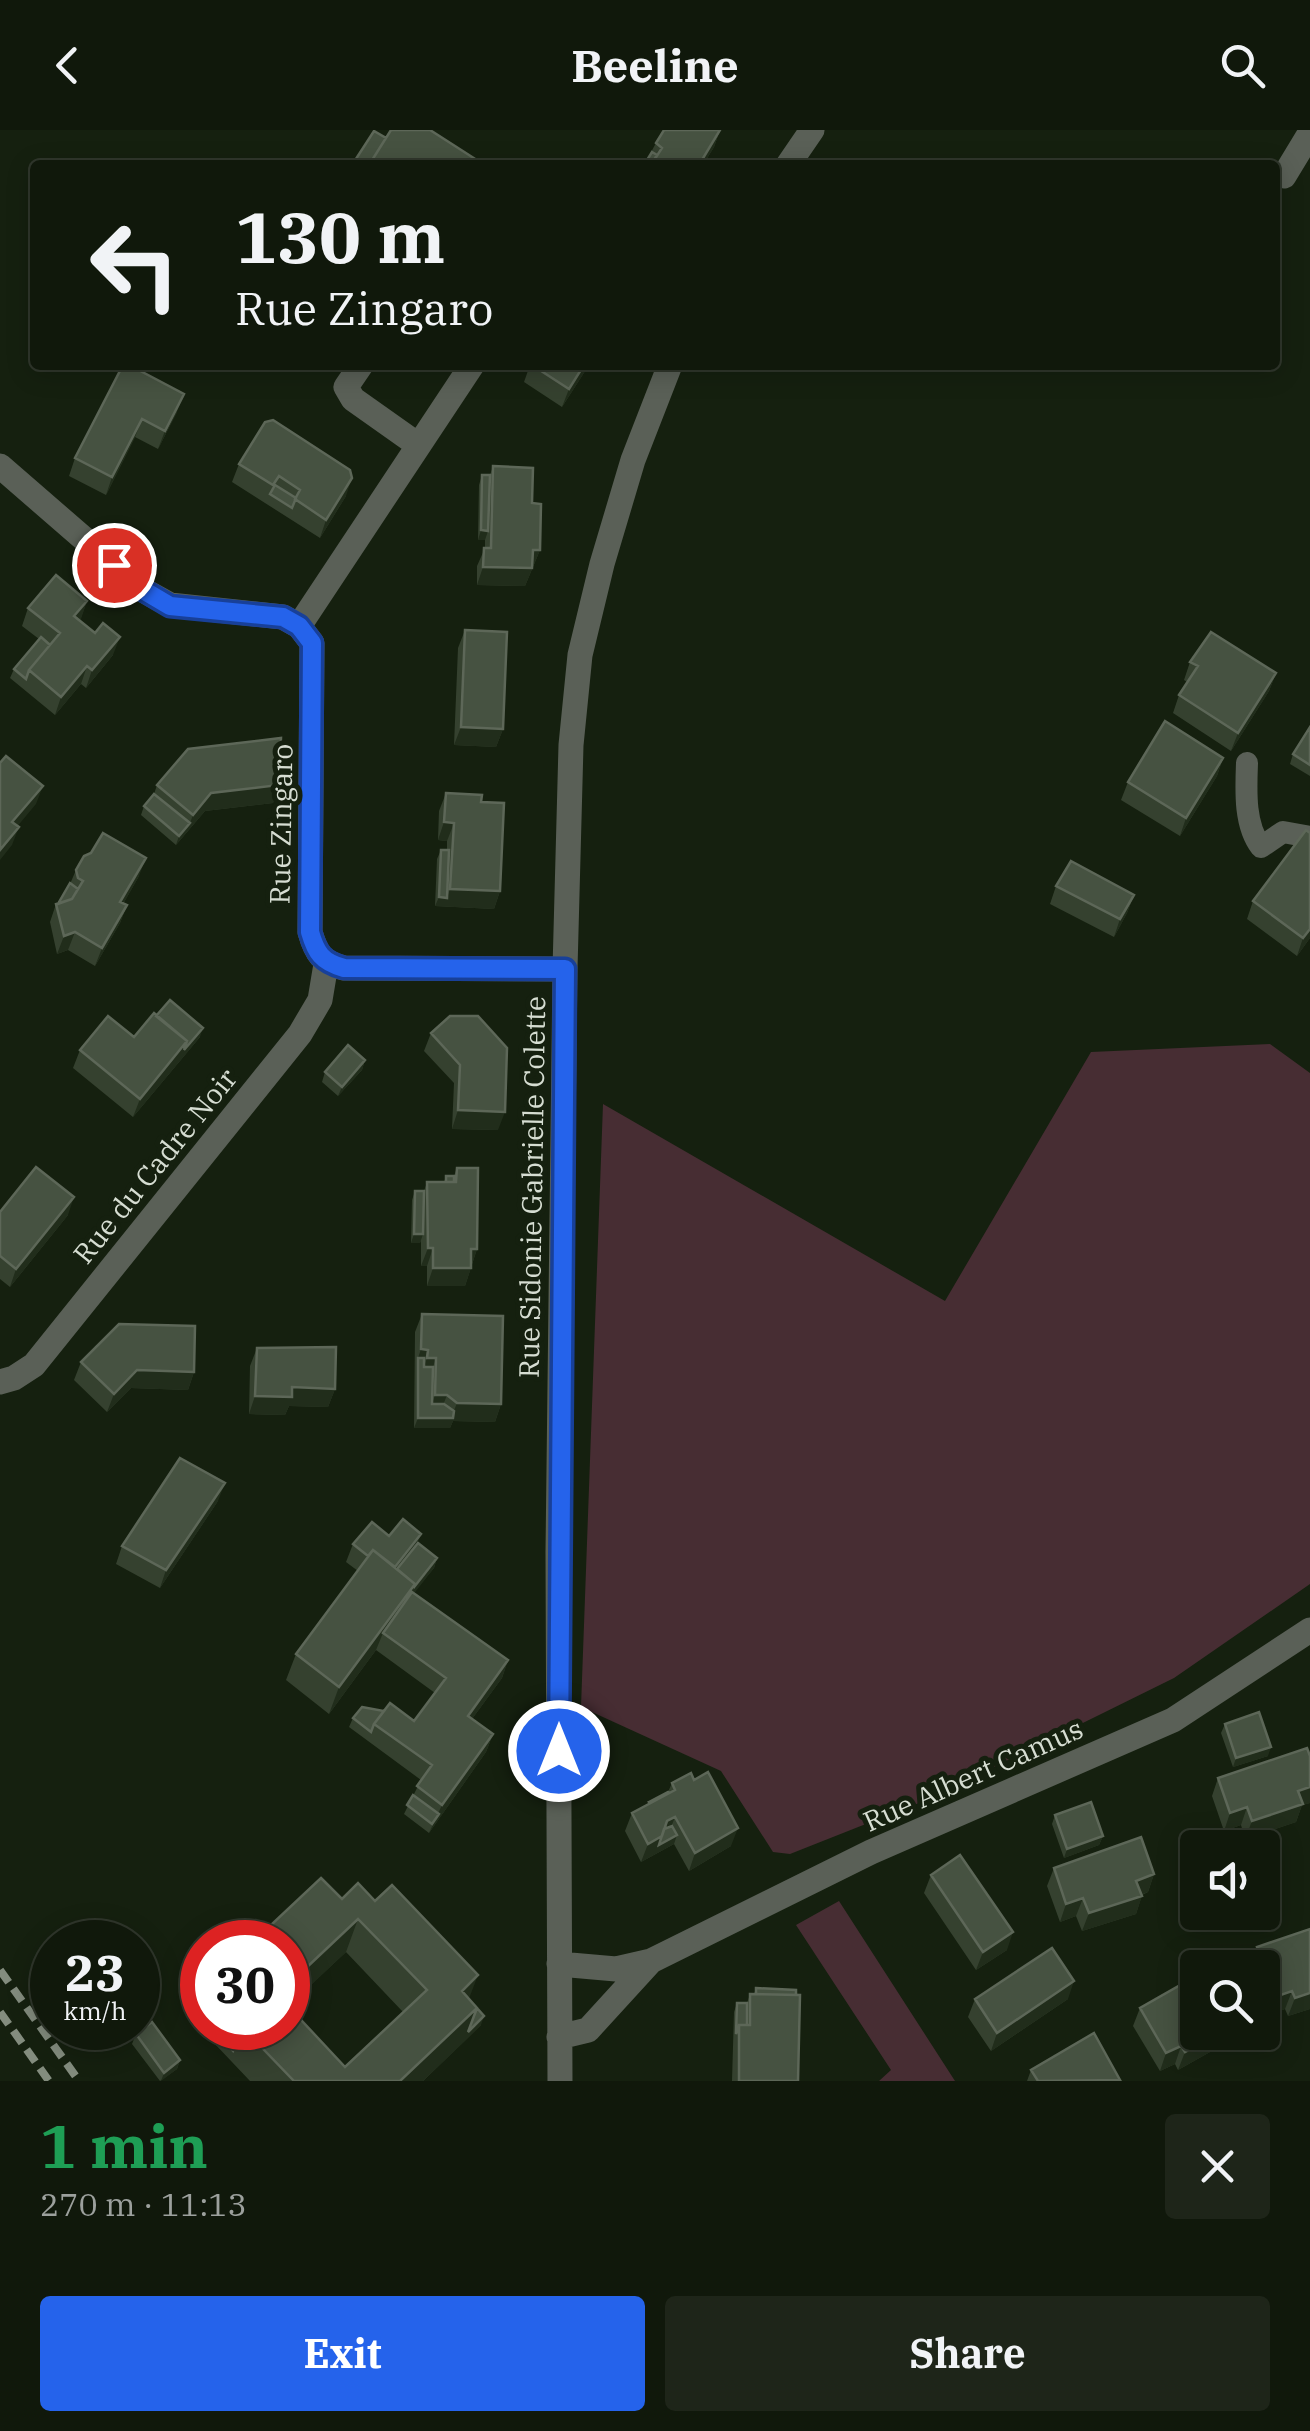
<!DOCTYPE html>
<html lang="en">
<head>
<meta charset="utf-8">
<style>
	:root { --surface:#10180b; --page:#1e2519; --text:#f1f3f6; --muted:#9ca09d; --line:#30372c; --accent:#2563eb }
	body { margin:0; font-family:"IBM Plex Serif",serif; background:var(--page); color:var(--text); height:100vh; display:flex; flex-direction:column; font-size:38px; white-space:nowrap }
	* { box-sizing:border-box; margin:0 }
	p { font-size:32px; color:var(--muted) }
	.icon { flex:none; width:55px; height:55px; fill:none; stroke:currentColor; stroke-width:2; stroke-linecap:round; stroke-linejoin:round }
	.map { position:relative; height:1951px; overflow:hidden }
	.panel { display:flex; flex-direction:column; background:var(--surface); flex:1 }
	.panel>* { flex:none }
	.top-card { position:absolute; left:30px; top:30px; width:1250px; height:210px; border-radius:10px; box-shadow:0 5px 25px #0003,0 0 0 2px var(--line); background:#10180b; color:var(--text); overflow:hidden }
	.controls { position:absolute; left:1180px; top:1700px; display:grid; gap:20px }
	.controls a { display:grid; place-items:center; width:100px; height:100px; border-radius:10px; background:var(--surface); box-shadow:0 5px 25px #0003,0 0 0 2px var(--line); font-size:50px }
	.speed { position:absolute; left:30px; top:1790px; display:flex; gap:20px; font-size:50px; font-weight:700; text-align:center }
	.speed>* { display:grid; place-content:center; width:130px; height:130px; border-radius:50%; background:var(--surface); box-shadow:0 5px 25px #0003,0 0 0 2px var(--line); line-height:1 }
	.speed small { font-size:25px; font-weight:400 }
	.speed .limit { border:15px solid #d22; background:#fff; color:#111 }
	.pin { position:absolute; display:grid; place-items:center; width:85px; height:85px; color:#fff; margin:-42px; border:5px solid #fff; border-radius:50%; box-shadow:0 2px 10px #0007 }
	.me { position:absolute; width:110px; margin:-55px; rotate:0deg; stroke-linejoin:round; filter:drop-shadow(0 0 8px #0008) }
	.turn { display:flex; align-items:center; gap:35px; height:210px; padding:0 40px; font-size:45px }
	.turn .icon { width:130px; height:130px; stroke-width:2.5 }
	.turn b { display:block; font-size:70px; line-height:85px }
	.round { display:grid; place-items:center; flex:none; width:105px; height:105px; border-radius:10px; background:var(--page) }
	.summary { display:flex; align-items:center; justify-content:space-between; height:170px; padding:0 40px }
	h1 { font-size:60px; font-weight:800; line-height:75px; color:#1e9e55 }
	.primary-button { display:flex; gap:20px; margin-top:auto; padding:20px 40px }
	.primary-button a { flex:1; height:115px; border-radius:10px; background:var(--accent); color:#fff; font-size:40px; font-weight:800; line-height:115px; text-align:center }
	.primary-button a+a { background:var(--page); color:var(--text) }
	header { display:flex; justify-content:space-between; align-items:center; height:130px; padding:0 40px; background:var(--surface); font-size:45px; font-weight:800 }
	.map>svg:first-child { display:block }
	.green { fill:#472d33 }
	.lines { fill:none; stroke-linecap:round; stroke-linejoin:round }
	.service { stroke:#5a6057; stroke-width:22 }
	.minor { stroke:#5a6057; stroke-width:25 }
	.rail { stroke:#838c7e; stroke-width:8; stroke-dasharray:15 8; stroke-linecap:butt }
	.wall { fill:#35412f; fill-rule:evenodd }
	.shaded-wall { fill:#212d1b }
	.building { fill:#465241; stroke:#5d6758; stroke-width:2.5 }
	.route-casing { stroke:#184099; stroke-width:25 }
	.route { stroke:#2563eb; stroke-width:18 }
	.labels { text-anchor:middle; stroke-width:10; stroke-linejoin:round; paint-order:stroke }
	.street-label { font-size:28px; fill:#d6ddd2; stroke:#15200f }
</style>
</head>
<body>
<header><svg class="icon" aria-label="back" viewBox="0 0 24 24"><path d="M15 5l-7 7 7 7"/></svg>Beeline<svg class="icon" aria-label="search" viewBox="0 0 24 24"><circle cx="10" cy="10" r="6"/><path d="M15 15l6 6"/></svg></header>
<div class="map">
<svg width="1310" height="1951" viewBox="0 0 1310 1951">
	<rect width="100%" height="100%" fill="#15200f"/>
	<path class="green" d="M 1270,914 L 1310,943 L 1310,1454 L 1174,1548 L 929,1669 L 790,1724 L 773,1722 L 721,1641 L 581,1577 L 603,974 L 945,1171 L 1091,922 Z
		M 839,1771 L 955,1951 L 879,1951 L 891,1940 L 796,1795 Z"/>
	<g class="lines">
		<path class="service" d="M 1247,633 C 1246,660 1244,695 1261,717 L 1283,702 L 1310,707"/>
		<path class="minor" d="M 788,35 L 812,0
			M 1284,46 L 1310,3
			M 361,235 L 346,257 L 353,269 L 418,315
			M 0,336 L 143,460 L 170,475 L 283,487 L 299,496 L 312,513 L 310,802 C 316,823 322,833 344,838 L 565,839
			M 299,496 L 472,235
			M 0,1252 L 14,1248 L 34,1235 L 300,904 L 320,870 L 326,834
			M 559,1834 L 616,1839 L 651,1831 L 871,1722 L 1173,1590 L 1310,1500
			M 559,1907 L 588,1900 L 651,1831
			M 560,1951 L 558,1422 L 565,839 L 571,615 L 580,525 L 602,434 L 633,330 L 670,235"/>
		<path class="rail" d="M 0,1840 L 79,1951
			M 0,1882 L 49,1951"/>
	</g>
	<path class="wall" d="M 720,0 L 714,17 L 703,35 L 644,35 L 656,13 Z
		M 123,235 L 177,282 L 158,319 L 135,307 L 106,365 L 69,346 L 75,328 Z
		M 530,235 L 589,235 L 562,277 L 524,252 Z
		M 239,334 L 346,366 L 320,408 L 232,352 Z
		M 493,336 L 532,373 L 540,420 L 525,456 L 477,455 L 477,436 L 485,418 L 485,409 L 478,410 L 479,355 L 482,345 L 490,345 Z
		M 87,471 L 80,490 L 113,525 L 86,558 L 81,554 L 55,585 L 10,548 L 14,539 L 39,509 L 22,496 L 28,478 Z
		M 465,500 L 503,599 L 496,617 L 454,615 L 458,518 Z
		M 1190,532 L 1276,543 L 1269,561 L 1231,621 L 1173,583 L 1179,565 L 1187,552 L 1184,550 Z
		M 1310,597 L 1310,646 L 1290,634 L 1293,624 Z
		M 1223,628 L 1217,646 L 1180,706 L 1121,670 L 1128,652 Z
		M 157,655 L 279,655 L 273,673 L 205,681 L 176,715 L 141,685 L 144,676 L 154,664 Z
		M 446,663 L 481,672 L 500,761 L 494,779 L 435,776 L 437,729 L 441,720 L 447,720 L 447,711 L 438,710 L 439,681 Z
		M 76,740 L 139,746 L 123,774 L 127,775 L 120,793 L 95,836 L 68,820 L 57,824 L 50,792 L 56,774 L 58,774 L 70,754 Z
		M 1056,756 L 1134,765 L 1127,783 L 1114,807 L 1050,774 Z
		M 1253,771 L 1310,808 L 1297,826 L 1247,789 Z
		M 450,886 L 498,1000 L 452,999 L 454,953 L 424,921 L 431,903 Z
		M 134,907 L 200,907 L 133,987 L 73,938 L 80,920 Z
		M 365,930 L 362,940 L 338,966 L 322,952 L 325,942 Z
		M 457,1038 L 477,1119 L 465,1156 L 427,1156 L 427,1136 L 421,1136 L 421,1110 L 420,1113 L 411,1113 L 412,1070 L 415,1061 L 424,1061 L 427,1052 L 444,1052 L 446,1046 L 454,1046 Z
		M 0,1082 L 68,1085 L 10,1157 L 0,1149 Z
		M 422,1184 L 501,1274 L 495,1292 L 453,1291 L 450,1298 L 414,1298 L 415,1202 Z
		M 257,1218 L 335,1259 L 328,1277 L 289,1276 L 285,1285 L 249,1284 L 250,1236 Z
		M 81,1232 L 194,1242 L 188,1260 L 131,1258 L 107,1282 L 74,1250 Z
		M 218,1371 L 160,1458 L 116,1434 L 122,1416 Z
		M 389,1406 L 418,1413 L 437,1428 L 434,1438 L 413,1463 L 508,1530 L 502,1548 L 472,1589 L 493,1604 L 486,1622 L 429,1703 L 404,1684 L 421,1650 L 349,1597 L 353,1588 L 414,1591 L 435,1563 L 376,1520 L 329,1584 L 286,1550 L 296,1524 L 358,1441 L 346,1432 L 353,1414 Z
		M 1225,1594 L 1268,1626 L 1233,1637 L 1221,1603 Z
		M 1218,1648 L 1310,1673 L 1302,1675 L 1296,1692 L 1245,1709 L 1241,1695 L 1224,1701 L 1212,1666 Z
		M 672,1653 L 731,1716 L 689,1741 L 674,1714 L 641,1732 L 625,1701 L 632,1683 L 668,1662 Z
		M 1055,1685 L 1103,1706 L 1099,1715 L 1064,1728 L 1052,1694 Z
		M 1054,1738 L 1154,1744 L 1148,1762 L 1142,1765 L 1136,1784 L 1082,1801 L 1076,1786 L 1060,1792 L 1047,1756 Z
		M 931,1745 L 1007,1820 L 976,1840 L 924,1763 Z
		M 342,1769 L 469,1869 L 481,1895 L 423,1951 L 250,1951 L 214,1913 L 217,1903 L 223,1898 L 288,1898 L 288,1812 ZM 346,1822 L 403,1882 L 345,1937 L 288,1876 Z
		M 1257,1817 L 1310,1879 L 1288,1886 L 1285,1879 L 1268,1885 L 1262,1869 L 1262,1838 L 1251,1838 L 1250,1835 Z
		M 756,1858 L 798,1951 L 732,1951 L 734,1882 L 737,1873 L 747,1873 L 750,1864 L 754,1864 Z
		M 975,1869 L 1068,1869 L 991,1921 L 968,1887 Z
		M 1140,1878 L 1221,1908 L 1213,1913 L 1210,1922 L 1178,1940 L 1175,1934 L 1160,1941 L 1133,1896 Z
		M 136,1904 L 180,1930 L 177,1939 L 160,1951 L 132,1914 Z
		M 1031,1940 L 1120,1951 L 1027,1951 Z"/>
	<path class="shaded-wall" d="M 720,0 L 714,17 L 703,35 L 699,35 Z
		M 584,235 L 589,235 L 562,277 L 569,259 Z
		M 184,264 L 177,282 L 158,319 L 165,301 Z
		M 142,289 L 135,307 L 106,365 L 112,347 Z
		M 352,348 L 346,366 L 320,408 L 326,390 Z
		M 481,400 L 488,401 L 485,410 L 478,410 Z
		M 533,420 L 540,420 L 525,456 L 477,455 L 483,437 Z
		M 87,471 L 81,489 L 68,504 L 74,486 Z
		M 120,507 L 113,525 L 86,558 L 92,540 Z
		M 87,536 L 81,554 L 55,585 L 61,567 Z
		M 1276,543 L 1269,561 L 1231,621 L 1238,603 Z
		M 461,597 L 503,599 L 496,617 L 454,615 Z
		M 1223,628 L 1217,646 L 1180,706 L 1186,688 Z
		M 279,655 L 273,673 L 205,681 L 176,715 L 179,706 L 190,693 L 193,685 L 211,663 Z
		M 43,656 L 36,674 L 6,710 L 12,692 Z
		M 444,692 L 454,693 L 447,711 L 438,710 Z
		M 19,697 L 12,715 L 0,730 L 0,720 Z
		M 146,728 L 139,746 L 114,790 L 120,772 Z
		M 450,759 L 500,761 L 494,779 L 435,776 L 439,767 L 447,768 Z
		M 1134,765 L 1127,783 L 1114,807 L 1120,789 Z
		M 127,775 L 120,793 L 95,836 L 102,818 Z
		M 1310,799 L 1310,808 L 1297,826 L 1303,808 Z
		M 75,802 L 68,820 L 57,824 L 64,806 Z
		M 203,898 L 200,907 L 133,987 L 140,969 L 187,911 Z
		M 365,930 L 362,940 L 338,966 L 342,957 Z
		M 458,980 L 505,982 L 498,1000 L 452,999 Z
		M 74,1067 L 68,1085 L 10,1157 L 16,1139 Z
		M 414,1104 L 423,1104 L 420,1113 L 411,1113 Z
		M 428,1118 L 433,1118 L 427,1136 L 421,1136 Z
		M 471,1119 L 477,1119 L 471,1137 Z
		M 433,1138 L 471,1138 L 465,1156 L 427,1156 Z
		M 421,1219 L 428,1220 L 421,1238 L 418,1228 L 415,1237 Z
		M 427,1228 L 436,1228 L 430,1246 L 421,1246 Z
		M 137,1240 L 194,1242 L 188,1260 L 131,1258 L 107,1282 L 114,1264 Z
		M 292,1257 L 335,1259 L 328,1277 L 289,1276 L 285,1285 L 249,1284 L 255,1266 Z
		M 435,1265 L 447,1265 L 440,1283 L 429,1283 Z
		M 457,1273 L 501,1274 L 495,1292 L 453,1291 L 450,1298 L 414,1298 L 418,1288 L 451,1288 Z
		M 225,1353 L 218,1371 L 160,1458 L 166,1440 Z
		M 421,1404 L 414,1422 L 389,1454 L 390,1443 Z
		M 437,1428 L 434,1438 L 383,1503 L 376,1520 L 329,1584 L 339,1557 L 415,1454 Z
		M 508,1530 L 502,1548 L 461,1604 L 468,1586 Z
		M 493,1604 L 486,1622 L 429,1703 L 442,1675 Z
		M 1271,1617 L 1268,1626 L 1233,1637 L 1236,1628 Z
		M 1310,1657 L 1310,1673 L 1302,1675 L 1296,1692 L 1245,1709 L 1252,1691 L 1298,1661 Z
		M 1247,1677 L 1241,1695 L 1224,1701 L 1230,1683 Z
		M 675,1687 L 668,1705 L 677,1705 L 674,1714 L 641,1732 L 648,1714 L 667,1691 Z
		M 738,1698 L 731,1716 L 689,1741 L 695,1723 Z
		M 1103,1706 L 1099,1715 L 1064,1728 L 1067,1719 Z
		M 1154,1744 L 1148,1762 L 1130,1769 L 1136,1751 Z
		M 1142,1766 L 1136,1784 L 1082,1801 L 1089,1783 Z
		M 1083,1768 L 1076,1786 L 1060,1792 L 1066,1774 Z
		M 358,1789 L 346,1822 L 288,1877 L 288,1855 Z
		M 1013,1802 L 1007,1820 L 976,1840 L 983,1822 Z
		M 478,1845 L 465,1879 L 462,1861 Z
		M 1074,1851 L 1068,1869 L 991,1921 L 997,1903 Z
		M 1292,1861 L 1285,1879 L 1268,1885 L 1275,1867 Z
		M 1310,1863 L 1310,1879 L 1288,1886 L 1295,1868 Z
		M 477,1878 L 465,1911 L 423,1951 L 400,1951 Z
		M 484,1886 L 481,1895 L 465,1911 L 468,1902 Z
		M 1212,1902 L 1223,1902 L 1221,1908 L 1213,1913 L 1210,1922 L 1178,1940 L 1185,1922 Z
		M 1181,1916 L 1175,1934 L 1160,1941 L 1166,1923 Z
		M 180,1930 L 177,1939 L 161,1951 L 164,1943 Z"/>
	<path class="building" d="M 391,0 L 430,0 L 483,34 L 369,35 Z
		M 664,0 L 720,0 L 699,35 L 651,35 L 662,18 L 656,13 Z
		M 374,1 L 386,8 L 369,35 L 352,35 Z
		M 652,22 L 657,25 L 651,35 L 644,35 Z
		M 123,235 L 129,235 L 184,264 L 165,301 L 142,289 L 112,347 L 75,328 Z
		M 532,235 L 584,235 L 569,259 Z
		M 273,290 L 350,340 L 352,348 L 326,390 L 295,369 L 300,360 L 279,346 L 273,355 L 239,334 L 265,292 Z
		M 493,336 L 533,338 L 532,373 L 541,374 L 540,420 L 533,420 L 532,438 L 483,437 L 484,418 L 491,418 Z
		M 482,345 L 490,345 L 488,401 L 481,400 Z
		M 275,355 L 296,368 L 292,378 L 270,364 Z
		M 56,445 L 87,471 L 74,486 L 95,503 L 103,493 L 120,507 L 92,540 L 87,536 L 61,567 L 29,540 L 60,503 L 28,478 Z
		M 465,500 L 507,502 L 503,599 L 461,597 Z
		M 1211,502 L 1276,543 L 1238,603 L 1179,565 L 1198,536 L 1190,532 Z
		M 41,507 L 50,515 L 29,540 L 26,549 L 14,539 Z
		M 1165,591 L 1223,628 L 1186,688 L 1128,652 Z
		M 1310,597 L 1310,635 L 1293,624 Z
		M 281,608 L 279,655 L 211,663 L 193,685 L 157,655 L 188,619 Z
		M 6,626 L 43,656 L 12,692 L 19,697 L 0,720 L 0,633 Z
		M 446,663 L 482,665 L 481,672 L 504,673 L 500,761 L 450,759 L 454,693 L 444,692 Z
		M 154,664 L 190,693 L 179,706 L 144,676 Z
		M 1306,700 L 1310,703 L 1310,799 L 1303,808 L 1253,771 Z
		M 103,703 L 146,728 L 120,772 L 127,775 L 102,818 L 75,802 L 64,806 L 56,774 L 72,769 L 83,751 L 78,748 L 76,740 L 84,726 L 91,723 Z
		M 441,720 L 449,720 L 447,768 L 439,767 Z
		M 1071,731 L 1134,765 L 1120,789 L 1056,756 Z
		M 70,753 L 78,759 L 72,769 L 58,774 Z
		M 170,870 L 203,898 L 184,920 L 187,911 L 156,886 Z
		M 154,883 L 187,911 L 140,969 L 80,920 L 108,886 L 134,907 Z
		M 450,886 L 478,886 L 507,918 L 505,982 L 458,980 L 460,935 L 431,903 Z
		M 348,915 L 365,930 L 342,957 L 325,942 Z
		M 36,1037 L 74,1067 L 16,1139 L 0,1126 L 0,1082 Z
		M 457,1038 L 478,1038 L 477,1119 L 471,1119 L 471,1138 L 433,1138 L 433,1118 L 428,1118 L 427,1052 L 456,1052 Z
		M 446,1046 L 454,1046 L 454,1052 L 446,1052 Z
		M 415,1061 L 424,1061 L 423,1104 L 414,1104 Z
		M 422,1184 L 503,1186 L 501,1274 L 457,1273 L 447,1265 L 435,1265 L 436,1228 L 427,1228 L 428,1220 L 421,1219 Z
		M 119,1194 L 195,1196 L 194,1242 L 137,1240 L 114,1264 L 81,1232 Z
		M 336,1217 L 335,1259 L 292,1257 L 292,1267 L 255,1266 L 257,1218 Z
		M 418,1228 L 424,1228 L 424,1237 L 433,1237 L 432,1274 L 444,1274 L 454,1281 L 453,1288 L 418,1288 Z
		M 180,1328 L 225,1353 L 166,1440 L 122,1416 Z
		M 403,1389 L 421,1404 L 395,1437 L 373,1420 L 368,1426 L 353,1414 L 372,1392 L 389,1406 Z
		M 418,1413 L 437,1428 L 415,1456 L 415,1454 L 397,1439 Z
		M 373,1420 L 415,1454 L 339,1557 L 296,1524 Z
		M 412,1462 L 508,1530 L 468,1586 L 493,1604 L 442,1675 L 417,1656 L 432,1635 L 374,1594 L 390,1573 L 414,1591 L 446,1548 L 383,1503 Z
		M 362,1577 L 384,1581 L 374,1594 L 371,1602 L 353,1588 Z
		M 1259,1582 L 1271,1617 L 1236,1628 L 1225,1594 Z
		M 1307,1618 L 1310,1626 L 1310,1657 L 1298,1661 L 1303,1674 L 1252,1691 L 1247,1677 L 1230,1683 L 1218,1648 Z
		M 708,1642 L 738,1698 L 695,1723 L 675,1687 L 667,1691 L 662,1706 L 648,1714 L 632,1683 L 675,1660 L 672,1653 L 691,1643 L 694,1650 Z
		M 668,1662 L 669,1663 L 650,1673 L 649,1672 Z
		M 413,1665 L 439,1684 L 432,1694 L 407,1675 Z
		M 1091,1672 L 1103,1706 L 1067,1719 L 1055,1685 Z
		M 672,1696 L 677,1705 L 659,1715 L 664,1699 Z
		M 1141,1707 L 1154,1744 L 1136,1751 L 1142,1766 L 1089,1783 L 1083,1768 L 1066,1774 L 1054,1738 Z
		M 960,1725 L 1013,1802 L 983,1822 L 931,1745 Z
		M 321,1748 L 342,1769 L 358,1753 L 375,1771 L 392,1755 L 478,1845 L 462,1861 L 477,1878 L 400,1951 L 294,1951 L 243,1898 L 288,1898 L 288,1876 L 345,1937 L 427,1860 L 358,1789 L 288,1855 L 288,1812 L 253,1812 Z
		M 1310,1799 L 1310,1863 L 1295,1868 L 1292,1861 L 1275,1867 L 1257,1817 Z
		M 1052,1818 L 1074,1851 L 997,1903 L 975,1869 Z
		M 1198,1845 L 1198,1902 L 1216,1902 L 1217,1904 L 1185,1922 L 1181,1916 L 1166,1923 L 1140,1878 Z
		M 756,1858 L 796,1860 L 796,1865 L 756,1864 Z
		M 750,1864 L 800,1865 L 798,1951 L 739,1951 L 739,1895 L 750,1895 Z
		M 737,1873 L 747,1873 L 747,1895 L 739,1895 L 736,1904 Z
		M 477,1878 L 484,1886 L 468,1902 Z
		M 152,1892 L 180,1930 L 164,1943 L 136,1904 Z
		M 223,1898 L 242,1898 L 233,1921 L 217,1903 Z
		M 1094,1903 L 1120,1950 L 1038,1951 L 1031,1940 Z"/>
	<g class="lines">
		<g class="route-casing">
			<path id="route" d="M 114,435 L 143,460 L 170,476 L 283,487 L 299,496 L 312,513 L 310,802 C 316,823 322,832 344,838 L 565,839 L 559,1621"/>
		</g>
		<use href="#route" class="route"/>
	</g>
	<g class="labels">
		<g class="street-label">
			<text transform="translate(281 694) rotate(-89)" y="10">Rue Zingaro</text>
			<text transform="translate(155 1036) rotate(-51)" y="10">Rue du Cadre Noir</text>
			<text transform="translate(532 1057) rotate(-89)" y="10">Rue Sidonie Gabrielle Colette</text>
			<text transform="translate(973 1645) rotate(-24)" y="10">Rue Albert Camus</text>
		</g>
	</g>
</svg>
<div class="controls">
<a><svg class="icon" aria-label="sound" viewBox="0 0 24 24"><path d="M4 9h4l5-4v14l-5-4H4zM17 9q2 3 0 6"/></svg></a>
<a><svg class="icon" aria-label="search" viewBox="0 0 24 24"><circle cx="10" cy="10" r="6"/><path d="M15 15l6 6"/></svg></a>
</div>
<div class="speed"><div>23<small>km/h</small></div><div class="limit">30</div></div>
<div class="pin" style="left:114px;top:435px;background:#d93025"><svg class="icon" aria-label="arrive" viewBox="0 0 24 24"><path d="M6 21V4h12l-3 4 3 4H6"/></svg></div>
<svg class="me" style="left:559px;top:1621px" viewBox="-20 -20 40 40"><circle r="17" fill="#2563eb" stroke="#fff" stroke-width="3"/><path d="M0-11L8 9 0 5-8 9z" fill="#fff"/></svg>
<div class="top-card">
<div class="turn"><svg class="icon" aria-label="left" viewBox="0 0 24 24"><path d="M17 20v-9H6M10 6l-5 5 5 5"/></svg><div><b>130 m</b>Rue Zingaro</div></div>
</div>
</div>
<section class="panel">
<div class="summary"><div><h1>1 min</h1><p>270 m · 11:13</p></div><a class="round"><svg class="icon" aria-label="close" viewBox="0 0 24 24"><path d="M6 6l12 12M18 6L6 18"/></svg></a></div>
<div class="primary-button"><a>Exit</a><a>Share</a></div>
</section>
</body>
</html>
